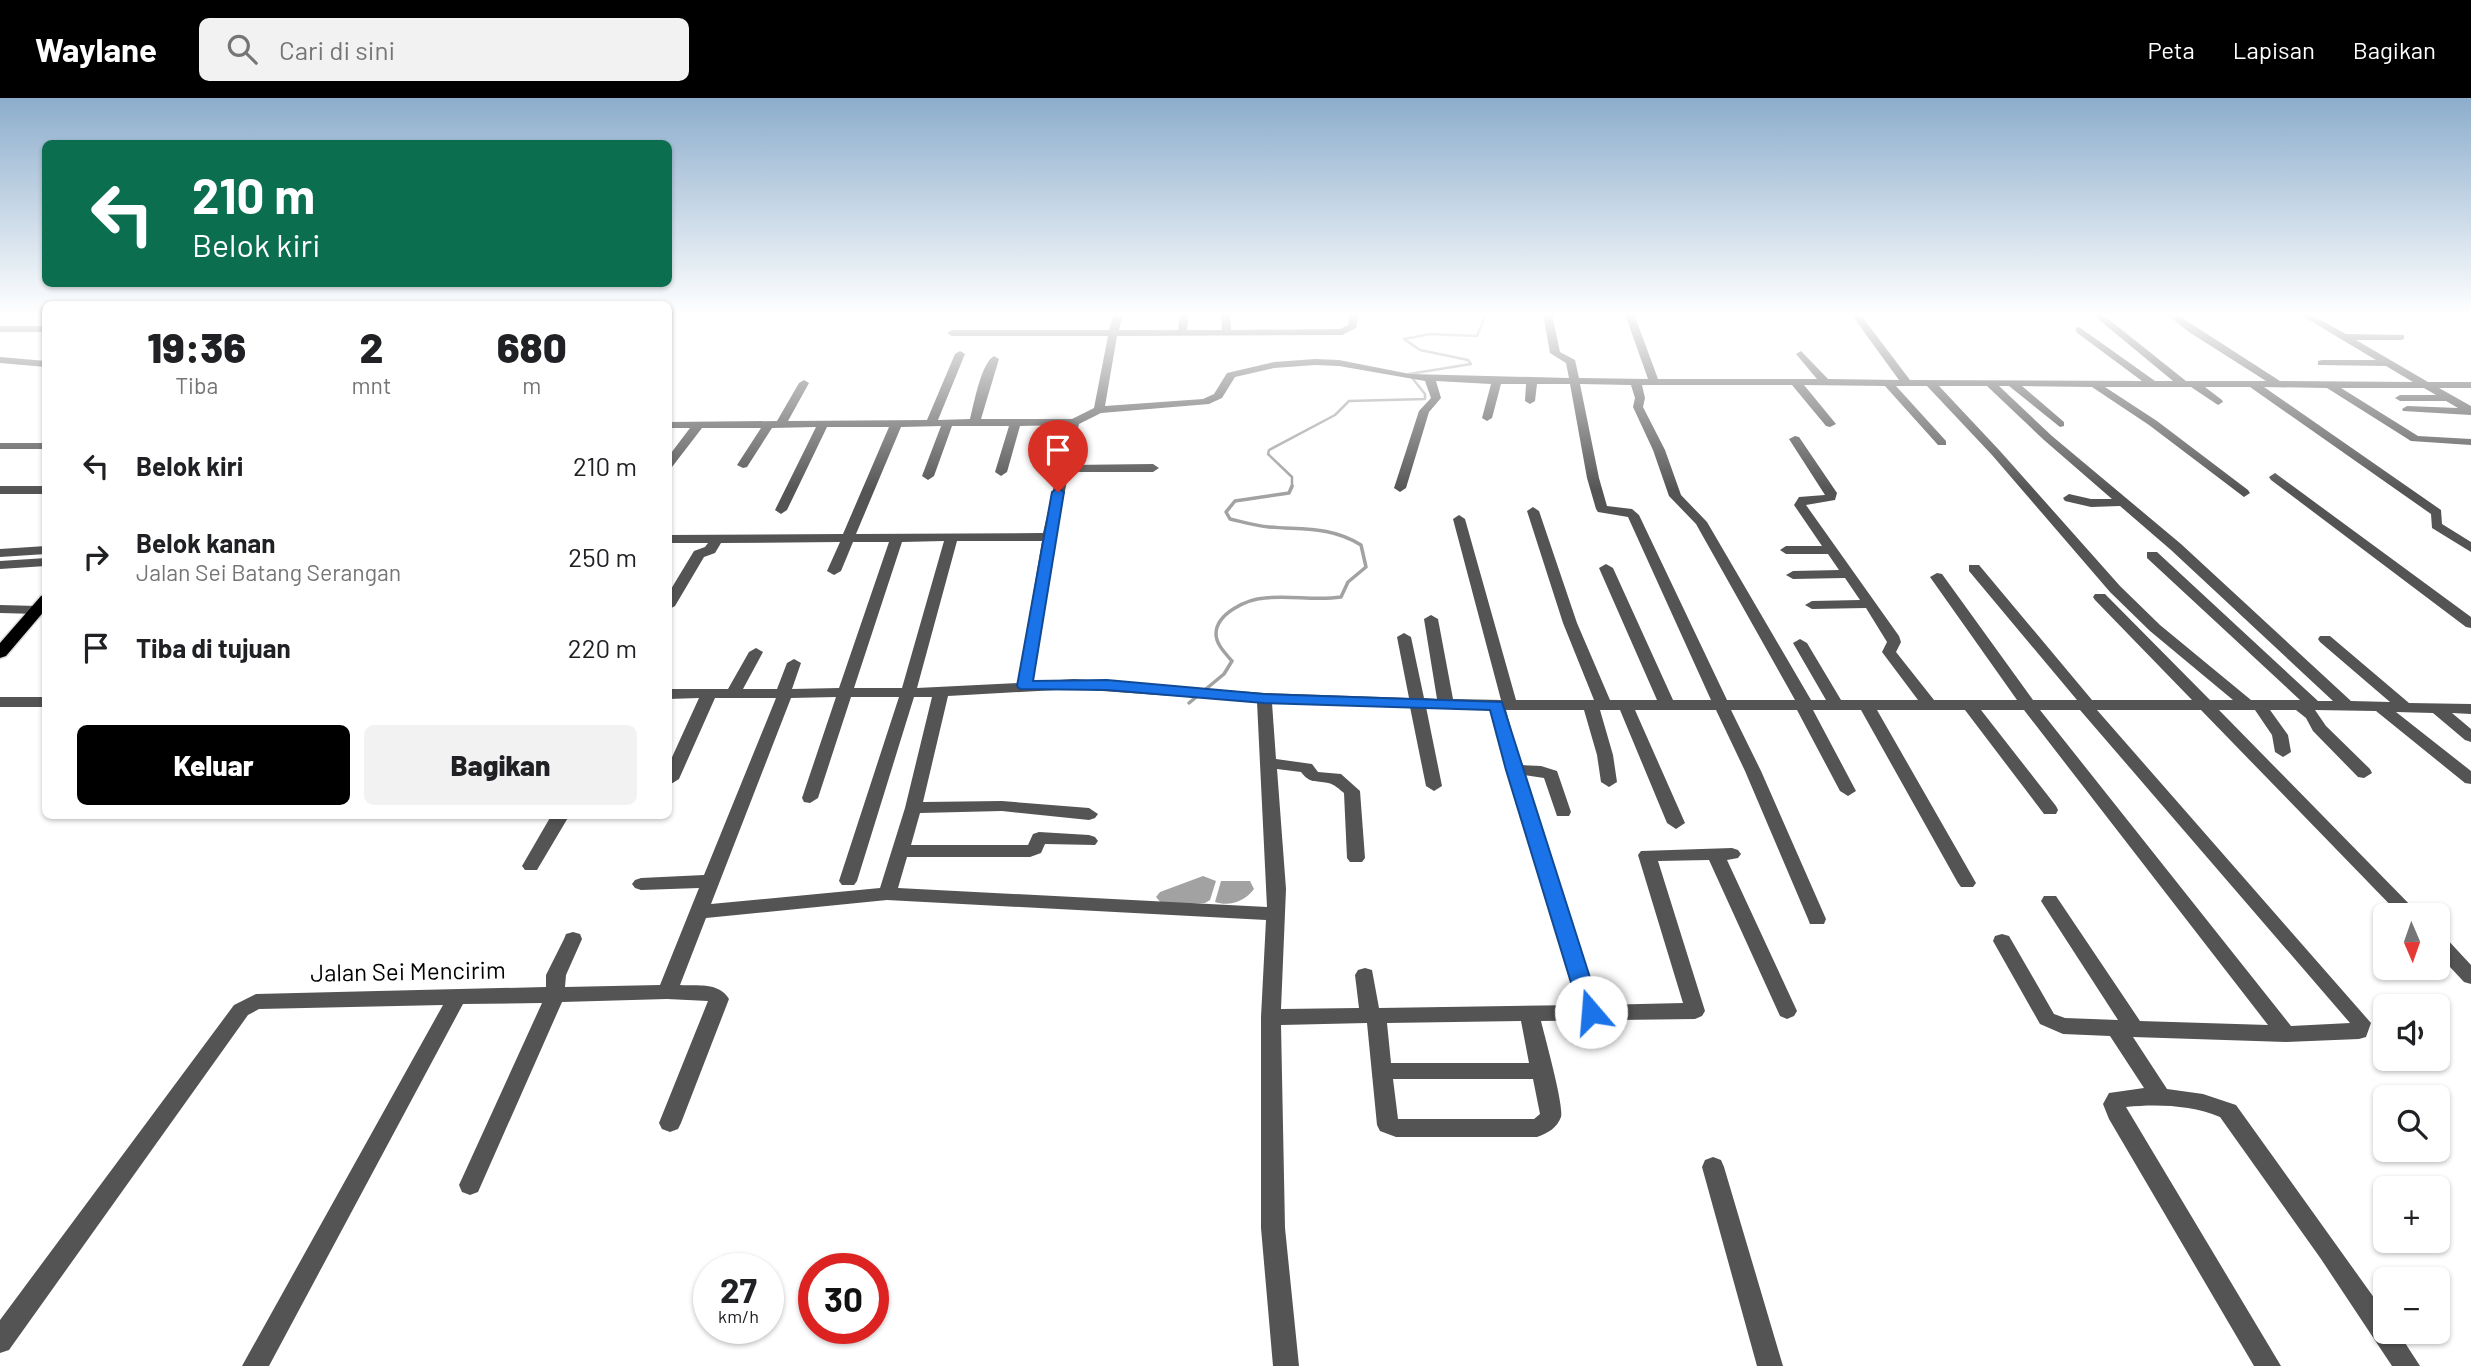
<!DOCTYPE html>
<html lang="id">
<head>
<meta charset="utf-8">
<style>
	:root { --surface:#fff; --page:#f2f2f2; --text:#202124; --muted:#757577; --accent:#000 }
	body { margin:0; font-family:Barlow,sans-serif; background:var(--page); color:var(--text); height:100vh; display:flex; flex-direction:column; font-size:26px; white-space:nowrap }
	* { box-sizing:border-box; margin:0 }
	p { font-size:23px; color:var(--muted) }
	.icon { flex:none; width:38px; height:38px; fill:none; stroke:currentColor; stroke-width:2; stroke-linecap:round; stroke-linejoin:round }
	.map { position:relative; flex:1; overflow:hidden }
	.details { position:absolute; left:42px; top:203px; width:630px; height:518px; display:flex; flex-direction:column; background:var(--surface); border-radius:10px; box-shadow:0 2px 5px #0004 }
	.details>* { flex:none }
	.top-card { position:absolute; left:42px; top:42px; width:630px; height:147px; border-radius:10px; box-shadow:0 2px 5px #0004; background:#0b6e4f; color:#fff; overflow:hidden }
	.needle { width:46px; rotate:178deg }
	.fabs { position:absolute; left:2373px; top:805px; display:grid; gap:14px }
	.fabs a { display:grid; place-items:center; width:77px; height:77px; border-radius:10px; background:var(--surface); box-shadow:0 2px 5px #0004; font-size:35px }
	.speed { position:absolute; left:693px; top:1155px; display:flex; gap:14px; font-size:35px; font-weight:700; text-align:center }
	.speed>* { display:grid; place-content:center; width:91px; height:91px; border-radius:50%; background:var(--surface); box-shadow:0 2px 5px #0004; line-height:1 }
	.speed small { font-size:18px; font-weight:400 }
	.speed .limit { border:10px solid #d22; background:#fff; color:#111 }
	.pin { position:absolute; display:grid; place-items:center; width:60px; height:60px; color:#fff; margin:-72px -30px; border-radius:50% 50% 50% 0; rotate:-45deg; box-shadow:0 0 7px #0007 }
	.pin .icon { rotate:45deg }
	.me { position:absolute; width:77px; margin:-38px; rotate:342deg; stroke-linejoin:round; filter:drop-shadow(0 0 5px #0008) }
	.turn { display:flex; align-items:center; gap:24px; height:147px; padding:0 35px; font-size:32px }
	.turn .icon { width:91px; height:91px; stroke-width:2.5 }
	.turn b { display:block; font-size:49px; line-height:60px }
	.eta { display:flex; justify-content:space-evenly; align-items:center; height:119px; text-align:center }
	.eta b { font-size:42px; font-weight:800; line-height:49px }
	.button { display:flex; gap:14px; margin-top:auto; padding:14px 35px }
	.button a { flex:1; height:80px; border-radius:10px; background:var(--accent); color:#fff; font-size:28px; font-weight:800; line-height:80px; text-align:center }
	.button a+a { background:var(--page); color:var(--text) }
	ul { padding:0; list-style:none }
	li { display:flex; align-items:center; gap:21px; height:91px; padding:0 35px }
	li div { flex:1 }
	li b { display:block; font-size:26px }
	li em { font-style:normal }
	header { display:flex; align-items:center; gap:42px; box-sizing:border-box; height:98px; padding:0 35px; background:var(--accent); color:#fff }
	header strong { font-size:33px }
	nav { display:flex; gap:38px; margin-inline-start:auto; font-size:24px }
	.search { width:490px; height:63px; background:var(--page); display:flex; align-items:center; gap:18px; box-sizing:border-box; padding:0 24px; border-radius:10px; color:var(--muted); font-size:26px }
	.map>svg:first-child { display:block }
	.water { fill:#a2a2a2 }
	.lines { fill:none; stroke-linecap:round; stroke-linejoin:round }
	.stream-far1 { stroke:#a2a2a2; stroke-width:2.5 }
	.stream { stroke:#a2a2a2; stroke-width:3.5 }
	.major-casing { stroke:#dbdbdb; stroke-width:3 }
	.minor { fill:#545454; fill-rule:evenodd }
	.major { fill:#000; fill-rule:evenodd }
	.route { fill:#1a73e8; stroke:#114b97; stroke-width:2 }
	.labels { text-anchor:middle; stroke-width:7; stroke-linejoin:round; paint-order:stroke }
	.near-street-label { font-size:24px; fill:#000; stroke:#fff }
</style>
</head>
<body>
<header>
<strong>Waylane</strong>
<div class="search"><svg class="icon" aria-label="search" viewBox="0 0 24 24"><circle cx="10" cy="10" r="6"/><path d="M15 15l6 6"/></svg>Cari di sini</div>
<nav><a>Peta</a><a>Lapisan</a><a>Bagikan</a></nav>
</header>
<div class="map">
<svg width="2471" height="1268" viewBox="0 0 2471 1268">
	<rect width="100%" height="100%" fill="#fff"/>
	<path class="water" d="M 1203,778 L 1216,783 L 1210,802 L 1205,805 L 1163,807 L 1156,799 L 1160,794 Z
		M 1221,783 L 1250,783 L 1254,791 C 1245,803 1230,809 1215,804 Z"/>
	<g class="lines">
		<path class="stream-far1" d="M 1292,390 L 1292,379 L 1268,356 L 1269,352 L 1335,317 L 1349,303 L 1425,301 L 1425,296 L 1409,276 L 1471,266 L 1468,262 L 1420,252 L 1404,241 L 1430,236 L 1477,238 L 1486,216"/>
		<path class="stream" d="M 1189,605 L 1224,576 L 1232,563 C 1225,555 1216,546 1216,536 C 1216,515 1248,501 1265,500 C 1291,497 1315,503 1341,499 L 1348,484 L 1366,469 L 1361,447 C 1330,428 1303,432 1269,429 C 1256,428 1243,424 1230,421 L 1226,414 L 1235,403 L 1289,395 L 1292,388"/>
		<g class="major-casing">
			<path id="major" d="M 46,497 L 46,511 L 6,558 L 0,560 L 0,545 L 41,498 Z"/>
		</g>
		<path class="minor" d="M 1114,216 L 1123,216 L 1119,232 L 1178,232 L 1180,216 L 1189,216 L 1187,232 L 1222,232 L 1221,216 L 1230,216 L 1231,232 L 1340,231 L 1348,227 L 1350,216 L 1359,216 L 1356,230 L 1342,237 L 1117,238 L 1105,308 L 1203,301 L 1214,296 L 1227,275 L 1274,264 L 1315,261 L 1339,262 L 1410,276 L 1569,280 L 1566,265 L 1550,255 L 1543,216 L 1552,216 L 1560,254 L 1575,262 L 1579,280 L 1648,281 L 1625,216 L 1634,216 L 1658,281 L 1817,281 L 1796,256 L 1801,253 L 1828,281 L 1899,282 L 1851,216 L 1860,216 L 1910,282 L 2142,283 L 2076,234 L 2076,230 L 2079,229 L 2155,283 L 2173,283 L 2092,216 L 2102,216 L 2186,283 L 2266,283 L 2189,234 L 2166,216 L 2176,216 L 2280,283 L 2413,284 L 2386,268 L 2318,267 L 2318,263 L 2322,262 L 2376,262 L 2299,216 L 2310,216 L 2346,236 L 2404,237 L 2404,241 L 2401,242 L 2356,242 L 2428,284 L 2471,284 L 2471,290 L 2439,290 L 2471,308 L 2471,317 L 2403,313 L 2402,311 L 2407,308 L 2458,310 L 2446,303 L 2400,303 L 2395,300 L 2400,297 L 2436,297 L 2424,290 L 2341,290 L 2418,338 L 2471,341 L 2471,347 L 2411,343 L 2327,290 L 2264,289 L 2441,412 L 2442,426 L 2471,444 L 2471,454 L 2432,430 L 2431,416 L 2250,289 L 2205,289 L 2222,302 L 2223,304 L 2218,307 L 2191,289 L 2105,289 L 2157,323 L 2248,392 L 2250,395 L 2244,399 L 2149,327 L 2092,289 L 2022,288 L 2064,324 L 2064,328 L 2060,329 L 2009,288 L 1999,288 L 2052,338 L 2181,446 L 2351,603 L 2390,604 L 2320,544 L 2318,541 L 2320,538 L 2330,538 L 2409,605 L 2471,606 L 2471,616 L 2452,615 L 2471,631 L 2471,644 L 2465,642 L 2433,615 L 2396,614 L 2471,673 L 2471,686 L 2465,685 L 2376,613 L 2315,612 L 2326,628 L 2370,671 L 2372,675 L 2364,680 L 2358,679 L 2313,633 L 2306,620 L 2296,612 L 2270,612 L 2288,637 L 2291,654 L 2283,659 L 2275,654 L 2272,637 L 2255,612 L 2219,612 L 2420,817 L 2400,817 L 2201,612 L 2097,612 L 2371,925 L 2366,939 L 2359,941 L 2286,944 L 2133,939 L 2167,991 L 2203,996 L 2236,1007 L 2385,1215 L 2385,1234 L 2398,1234 L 2420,1268 L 2392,1268 L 2321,1161 L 2220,1019 C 2191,1007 2157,1006 2126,1009 L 2281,1268 L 2254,1268 L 2109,1021 L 2103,1006 L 2109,995 L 2144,990 L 2110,938 L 2063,936 L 2040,926 L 1993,843 L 1995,838 L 2002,836 L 2009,838 L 2054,916 L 2065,920 L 2118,922 L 2041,803 L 2044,798 L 2056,798 L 2140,923 L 2268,927 L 2024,612 L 1981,612 L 2056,708 L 2058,712 L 2056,716 L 2044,716 L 1965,612 L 1877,612 L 1976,785 L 1973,789 L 1961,789 L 1958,785 L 1861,612 L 1813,612 L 1856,693 L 1848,698 L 1840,693 L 1797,612 L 1731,612 L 1761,673 L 1826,821 L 1824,826 L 1810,826 L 1808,821 L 1745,673 L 1716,612 L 1635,612 L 1685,725 L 1676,731 L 1667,725 L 1620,612 L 1600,612 L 1613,657 L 1617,684 L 1609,689 L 1601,684 L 1597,657 L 1584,612 L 1506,612 L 1521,667 L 1541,668 L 1557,673 L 1571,714 L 1569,718 L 1557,718 L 1544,680 L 1524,677 L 1599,907 L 1683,905 L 1638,757 L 1641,753 L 1732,750 L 1738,752 L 1741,756 L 1738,760 L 1727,762 L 1797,913 L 1794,918 L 1787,921 L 1780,918 L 1709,762 L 1658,763 L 1705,913 L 1702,918 L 1695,921 L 1541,923 C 1545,940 1564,1007 1561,1019 C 1557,1030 1548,1035 1537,1039 L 1396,1039 L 1380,1033 L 1377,1027 L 1367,925 L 1281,927 L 1285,1130 L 1299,1268 L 1273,1268 L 1261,1130 L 1261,919 L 1266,822 L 887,802 L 706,820 L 680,887 C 697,888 719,884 729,901 L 681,1025 L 678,1031 L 670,1034 L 662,1031 L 659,1025 L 708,903 L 667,901 L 562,904 L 478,1094 L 470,1097 L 462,1094 L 459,1087 L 542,905 L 463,906 L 269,1268 L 242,1268 L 443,907 L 259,911 L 248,917 L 9,1252 L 0,1255 L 0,1222 L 234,907 L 256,896 L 546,889 L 546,877 L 564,841 L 566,836 L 573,834 L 580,836 L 582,841 L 566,877 L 565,889 L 660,887 L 699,790 L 641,792 L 635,790 L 632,786 L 635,782 L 641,780 L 704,777 L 776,600 L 715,600 L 679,681 L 671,686 L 668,686 L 668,668 L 699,600 L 668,601 L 668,591 L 728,591 L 749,554 L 756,550 L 763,554 L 743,591 L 777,591 L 787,565 L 794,561 L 801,565 L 792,591 L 839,590 L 889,444 L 853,444 L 841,473 L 834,477 L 827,473 L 840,444 L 721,445 L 715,455 L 704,459 L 675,508 L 668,512 L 668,496 L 694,453 L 705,449 L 708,445 L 668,445 L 668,437 L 843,436 L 889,329 L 827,329 L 787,412 L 781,416 L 775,412 L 816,329 L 772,330 L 747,369 L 743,370 L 737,367 L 761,330 L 702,330 L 672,369 L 668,370 L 668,359 L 690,330 L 668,330 L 668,324 L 777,323 L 799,285 L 804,282 L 809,285 L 788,323 L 927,322 L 955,256 L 960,253 L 965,256 L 938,322 L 970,321 C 974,306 981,265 994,258 L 999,261 L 981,321 L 1072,321 L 1094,310 L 1108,238 L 952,238 L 947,235 L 952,232 L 1109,232 ZM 1315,267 L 1339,268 L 1425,283 L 1431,300 L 1419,313 L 1394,390 L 1400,394 L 1406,390 L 1429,314 L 1441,300 L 1436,283 L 1491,286 L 1482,320 L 1487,323 L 1492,320 L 1501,286 L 1526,286 L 1525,303 L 1530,306 L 1535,303 L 1537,286 L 1570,286 L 1587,380 L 1596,411 L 1598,414 L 1628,419 L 1711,602 L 1673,602 L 1613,470 L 1606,466 L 1599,470 L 1657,602 L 1610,602 L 1577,525 L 1539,413 L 1533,409 L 1527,413 L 1563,525 L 1594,602 L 1516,602 L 1465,421 L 1459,417 L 1453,421 L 1501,602 L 1453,601 L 1438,521 L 1431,517 L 1424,521 L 1437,601 L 1424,600 L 1411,539 L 1404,535 L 1397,539 L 1409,600 L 1264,595 L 1074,581 L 1033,584 L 1055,439 L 1069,374 L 1153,374 L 1159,370 L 1153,366 L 1070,367 L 1079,326 L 1101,315 L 1209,306 L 1222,300 L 1235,279 L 1274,270 ZM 1580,286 L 1631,287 L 1635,300 L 1633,309 L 1653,352 L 1669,398 L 1696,426 L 1795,602 L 1727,602 L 1639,417 L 1632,411 L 1607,408 L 1599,380 ZM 1642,287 L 1792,287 L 1826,328 L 1830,329 L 1836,326 L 1804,287 L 1885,288 L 1938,347 L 1946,347 L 1946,343 L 1896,288 L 1927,288 L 1992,357 L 2110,494 L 2150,533 L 2233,602 L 2210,602 L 2105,496 L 2095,496 L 2093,499 L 2095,502 L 2192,602 L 2092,602 L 1979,467 L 1969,467 L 1969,473 L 2077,602 L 2033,602 L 1942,476 L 1937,475 L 1930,479 L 2017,602 L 1934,602 L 1896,554 L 1901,544 L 1899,538 L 1806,407 L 1835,402 L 1837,395 L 1799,339 L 1795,338 L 1789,341 L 1825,397 L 1799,399 L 1794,407 L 1822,448 L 1786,448 L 1780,452 L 1786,456 L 1828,456 L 1839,472 L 1793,473 L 1786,477 L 1793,481 L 1845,480 L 1860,502 L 1812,503 L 1805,507 L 1812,511 L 1866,510 L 1887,544 L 1882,554 L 1918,602 L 1841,602 L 1807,545 L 1800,541 L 1793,545 L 1826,602 L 1811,602 L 1707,424 L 1681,397 L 1665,352 L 1643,309 L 1645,300 ZM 1939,288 L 1987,288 L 2044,342 L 2112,401 L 2091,401 L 2069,396 L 2063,400 L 2065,403 L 2091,409 L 2120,408 L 2171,452 L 2333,603 L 2318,603 L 2157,454 L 2147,454 L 2147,460 L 2300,602 L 2251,602 L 2160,527 L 2120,488 L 2000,353 ZM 1068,327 L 1043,435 L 856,436 L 901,329 L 941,328 L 922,378 L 928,382 L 934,378 L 952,328 L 1009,328 L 995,374 L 1001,378 L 1007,374 L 1020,328 ZM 944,443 L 902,590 L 854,590 L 902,444 ZM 957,443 L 1042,443 L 1018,585 L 917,590 ZM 1074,591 L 1257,604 L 1267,809 L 898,790 L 907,759 L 1030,759 L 1041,755 L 1045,746 L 1095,747 L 1098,743 L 1095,739 L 1089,737 L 1039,734 L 1033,736 L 1028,747 L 911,747 L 920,715 L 1002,713 L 1089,722 L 1095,720 L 1098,716 L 1089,710 L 1002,703 L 923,704 L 948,598 ZM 836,599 L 802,700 L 804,704 L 810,705 L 818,700 L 851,599 L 899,599 L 839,783 L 842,787 L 854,787 L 857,783 L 914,599 L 932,599 L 905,710 L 880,790 L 711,806 L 791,600 ZM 1272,605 L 1410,609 L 1426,688 L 1434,693 L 1442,688 L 1426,609 L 1490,611 L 1506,672 L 1579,907 L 1379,910 L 1372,872 L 1365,870 L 1358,872 L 1355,877 L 1359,910 L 1281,911 L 1286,791 L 1277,671 L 1301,674 C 1310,686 1315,682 1328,685 C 1334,686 1339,691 1344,695 L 1347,760 L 1350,764 L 1362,764 L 1365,760 L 1360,693 L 1341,676 L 1318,674 L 1312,666 L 1276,661 ZM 2040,612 L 2080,612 L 2350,925 L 2291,928 ZM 1521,923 L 1529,965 L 1391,965 L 1387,925 ZM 1393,981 L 1533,981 L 1540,1016 L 1534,1021 L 1398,1021 Z
			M 0,228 L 46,228 L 46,234 L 0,234 Z
			M 0,259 L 46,263 L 46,269 L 0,265 Z
			M 0,345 L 46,345 L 46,351 L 0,351 Z
			M 2275,375 L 2471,519 L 2471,530 L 2466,529 L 2271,382 L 2269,379 Z
			M 0,388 L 46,388 L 46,396 L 0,396 Z
			M 46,448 L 46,456 L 0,459 L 0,451 Z
			M 46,460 L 46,468 L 0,471 L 0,463 Z
			M 0,507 L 37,508 L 44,512 L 37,516 L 0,515 Z
			M 0,599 L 46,599 L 46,609 L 0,609 Z
			M 551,718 L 569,718 L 537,772 L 525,772 L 522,768 Z
			M 2438,837 L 2445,839 L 2471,867 L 2471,886 L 2464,884 L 2438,856 Z
			M 1713,1059 L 1721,1062 L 1724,1069 L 1783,1268 L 1757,1268 L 1702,1069 L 1705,1062 Z"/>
		<use href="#major" class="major"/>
	</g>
	<linearGradient id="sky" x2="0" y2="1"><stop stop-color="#8cadcc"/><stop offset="0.55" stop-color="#fff"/><stop offset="1" stop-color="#fff" stop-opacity="0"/></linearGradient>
	<rect width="2471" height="393" fill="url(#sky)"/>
	<path class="route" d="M 1058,390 L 1064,394 L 1033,583 L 1107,582 L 1264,596 L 1502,604 L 1601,914 L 1598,919 L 1591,921 L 1583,919 L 1580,914 L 1506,672 L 1490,612 L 1264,605 L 1107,592 L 1020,591 L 1017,588 L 1052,394 Z"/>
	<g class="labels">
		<g class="near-street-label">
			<text transform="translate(408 874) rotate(-1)" y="8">Jalan Sei Mencirim</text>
		</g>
	</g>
</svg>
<div class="fabs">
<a><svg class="needle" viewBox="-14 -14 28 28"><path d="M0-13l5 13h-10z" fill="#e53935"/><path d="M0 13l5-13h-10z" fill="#757577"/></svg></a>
<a><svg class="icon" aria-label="sound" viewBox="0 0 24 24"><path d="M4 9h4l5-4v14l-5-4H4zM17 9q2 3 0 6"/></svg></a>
<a><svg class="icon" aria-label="search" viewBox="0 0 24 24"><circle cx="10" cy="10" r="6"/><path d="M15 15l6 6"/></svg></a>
<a>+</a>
<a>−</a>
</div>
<div class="speed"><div>27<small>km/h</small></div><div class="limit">30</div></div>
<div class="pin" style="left:1058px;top:394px;background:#d93025"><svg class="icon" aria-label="arrive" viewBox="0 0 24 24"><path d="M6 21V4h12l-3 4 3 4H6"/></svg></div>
<svg class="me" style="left:1591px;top:914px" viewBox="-20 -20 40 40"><circle r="19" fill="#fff"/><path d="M0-13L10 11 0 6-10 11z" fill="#1a73e8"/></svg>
<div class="top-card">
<div class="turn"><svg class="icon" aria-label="left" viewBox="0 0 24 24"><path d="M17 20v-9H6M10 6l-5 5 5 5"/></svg><div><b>210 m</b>Belok kiri</div></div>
</div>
<section class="details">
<div class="eta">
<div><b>19:36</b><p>Tiba</p></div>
<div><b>2</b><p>mnt</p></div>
<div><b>680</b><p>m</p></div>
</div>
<ul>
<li><svg class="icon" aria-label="left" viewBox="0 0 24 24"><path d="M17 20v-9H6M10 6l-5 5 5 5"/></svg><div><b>Belok kiri</b></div><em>210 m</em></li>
<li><svg class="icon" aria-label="right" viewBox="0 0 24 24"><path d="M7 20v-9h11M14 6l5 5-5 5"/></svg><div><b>Belok kanan</b><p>Jalan Sei Batang Serangan</p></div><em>250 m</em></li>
<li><svg class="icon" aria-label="arrive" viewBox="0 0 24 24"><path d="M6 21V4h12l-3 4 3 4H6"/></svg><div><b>Tiba di tujuan</b></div><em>220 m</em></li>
</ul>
<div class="button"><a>Keluar</a><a>Bagikan</a></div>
</section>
</div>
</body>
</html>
